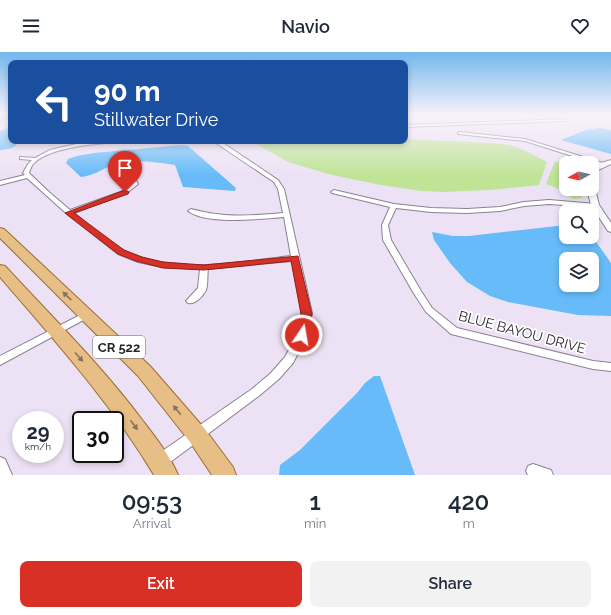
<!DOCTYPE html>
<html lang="en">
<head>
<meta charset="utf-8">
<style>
	:root { --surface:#fff; --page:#f2f2f3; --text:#1f2937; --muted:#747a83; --accent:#d93025 }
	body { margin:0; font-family:Raleway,sans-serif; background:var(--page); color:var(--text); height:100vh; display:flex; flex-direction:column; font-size:15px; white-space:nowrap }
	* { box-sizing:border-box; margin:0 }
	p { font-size:13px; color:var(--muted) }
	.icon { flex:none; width:22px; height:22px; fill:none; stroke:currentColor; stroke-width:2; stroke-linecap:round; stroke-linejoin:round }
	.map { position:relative; height:423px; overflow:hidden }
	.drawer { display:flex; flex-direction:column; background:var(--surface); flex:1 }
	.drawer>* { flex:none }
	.hud { position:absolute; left:8px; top:8px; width:400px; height:84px; border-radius:8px; box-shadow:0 2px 6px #0003; background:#1a4fa0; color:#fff; overflow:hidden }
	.needle { width:26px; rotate:262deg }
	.buttons { position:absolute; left:559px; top:104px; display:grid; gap:8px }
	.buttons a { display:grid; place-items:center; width:40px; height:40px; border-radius:8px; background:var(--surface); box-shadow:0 2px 6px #0003; font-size:20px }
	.speed { position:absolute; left:12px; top:359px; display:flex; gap:8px; font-size:20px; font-weight:700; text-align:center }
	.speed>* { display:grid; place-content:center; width:52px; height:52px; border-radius:50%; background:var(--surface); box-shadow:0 2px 6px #0003; line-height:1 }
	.speed small { font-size:10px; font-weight:400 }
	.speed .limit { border:2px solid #111; border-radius:6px; background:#fff; color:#111 }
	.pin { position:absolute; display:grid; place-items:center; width:34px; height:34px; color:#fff; margin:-41px -17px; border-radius:50% 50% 50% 0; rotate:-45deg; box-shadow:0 0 4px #0007 }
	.pin .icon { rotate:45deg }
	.me { position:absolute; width:44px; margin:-22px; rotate:12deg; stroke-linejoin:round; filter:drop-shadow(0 0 3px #0008) }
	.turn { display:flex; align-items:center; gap:14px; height:84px; padding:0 20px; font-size:18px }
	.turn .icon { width:52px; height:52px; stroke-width:2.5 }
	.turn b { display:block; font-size:28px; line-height:34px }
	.eta { display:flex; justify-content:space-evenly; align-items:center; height:68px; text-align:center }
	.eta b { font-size:24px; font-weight:600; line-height:28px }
	.button { display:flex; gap:8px; margin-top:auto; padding:8px 20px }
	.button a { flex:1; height:46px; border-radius:8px; background:var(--accent); color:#fff; font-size:16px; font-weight:600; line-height:46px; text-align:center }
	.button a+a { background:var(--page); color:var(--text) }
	header { display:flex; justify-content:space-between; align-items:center; height:52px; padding:0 20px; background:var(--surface); font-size:18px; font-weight:600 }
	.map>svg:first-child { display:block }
	.green { fill:#bfe496 }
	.water { fill:#66bbf8; fill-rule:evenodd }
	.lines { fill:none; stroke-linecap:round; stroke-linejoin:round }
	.minor-casing { stroke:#8a8192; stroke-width:2 }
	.tertiary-casing { stroke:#8a8192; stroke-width:2 }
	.primary-casing { stroke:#9a6d32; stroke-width:2 }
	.minor { fill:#fff; fill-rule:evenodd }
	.tertiary { fill:#fff; fill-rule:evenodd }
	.primary { fill:#e7bf86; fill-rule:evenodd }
	.oneway { fill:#887258 }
	.route { fill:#d93025; stroke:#8d1f18 }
	.labels { text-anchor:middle; stroke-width:3.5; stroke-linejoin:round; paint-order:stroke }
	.shield { fill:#fff; stroke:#68666b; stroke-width:1 }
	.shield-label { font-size:13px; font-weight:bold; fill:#28242b }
	.street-label { font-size:14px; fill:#28242b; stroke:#fff }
</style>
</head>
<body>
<header><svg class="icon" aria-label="menu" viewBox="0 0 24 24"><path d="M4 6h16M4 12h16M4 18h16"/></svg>Navio<svg class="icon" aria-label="heart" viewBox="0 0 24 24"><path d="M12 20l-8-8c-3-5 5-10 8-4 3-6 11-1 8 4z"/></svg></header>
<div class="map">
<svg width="611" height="423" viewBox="0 0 611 423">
	<rect width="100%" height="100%" fill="#ede2f5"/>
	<path class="green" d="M 405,87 L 491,91 L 510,93 L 526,99 L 547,110 L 539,133 L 490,138 L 444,140 L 421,139 L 381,133 L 332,123 L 288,110 L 251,89 L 405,89 Z
		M 555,109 L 566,112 L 566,137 L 580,137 L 582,146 L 573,147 L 559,137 L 546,132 Z"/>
	<path class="water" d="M 11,75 L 11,89 L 18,89 C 16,97 8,97 0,98 L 0,79 Z
		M 599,76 L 611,78 L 611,102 L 561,88 L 586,78 Z
		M 182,93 L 188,94 L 236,136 L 235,139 L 183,135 L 175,113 C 155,110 136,107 116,112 C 104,116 93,124 81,125 L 66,111 L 68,107 L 77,104 L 94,101 Z
		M 566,173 L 566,185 L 592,184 L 611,211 L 611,264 L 578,263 L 508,250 L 490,244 L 467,230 L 450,211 L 434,188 L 432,180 L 453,184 L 469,184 ZM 566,207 L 592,207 L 592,233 L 566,233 Z
		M 374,324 L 380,324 L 415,423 L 279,423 L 280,413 L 300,398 L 357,341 L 365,331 Z"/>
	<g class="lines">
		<g class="minor-casing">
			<path id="minor" d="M 566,67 L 565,69 L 405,75 L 405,73 Z
				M 460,80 L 525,87 L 606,112 L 601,113 L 525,89 L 458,82 L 458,81 Z
				M 120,89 L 118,90 C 95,92 49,95 33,112 C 31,115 30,118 29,121 L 49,140 L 70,158 L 123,139 L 132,132 L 129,126 L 130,125 L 134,125 L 138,132 L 127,141 L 74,161 C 90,173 105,189 123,198 C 172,224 239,210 291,204 L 284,165 C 261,167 206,173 188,159 L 191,157 C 224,166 249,164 283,161 L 278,137 L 274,130 L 213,89 L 219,89 L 223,91 L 278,128 L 284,137 L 312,261 L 307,283 L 293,311 L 279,327 L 260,343 L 165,414 L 160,416 L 155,414 L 153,409 L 155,404 L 252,337 L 271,321 L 285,305 L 297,283 L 302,261 L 292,209 L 208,217 C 207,223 208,233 206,238 C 203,244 195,253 188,251 L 186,249 L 198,236 L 200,217 L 162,215 L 138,210 L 118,202 L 67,162 L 27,126 L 0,133 L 0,129 L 25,123 L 23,121 L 28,112 L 32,108 L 20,107 L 20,105 L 35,106 L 50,98 L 81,91 L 102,89 Z
				M 334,138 L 394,152 L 431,156 L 467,157 L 500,155 L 524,150 L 549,148 L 597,152 L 597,154 L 595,155 L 549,152 L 524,154 L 500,159 L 467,161 L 431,160 L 396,156 L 388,173 L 391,188 L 421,239 L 432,256 L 457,276 L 593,309 L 611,311 L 611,319 L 593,317 L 451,282 L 426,260 L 413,240 L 383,188 L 382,173 L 390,155 L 332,141 L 331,140 Z
				M 86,260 L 89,261 L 91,263 L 89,265 L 0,313 L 0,304 Z
				M 0,405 L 5,407 L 12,423 L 0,423 Z
				M 533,412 L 551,418 L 553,423 L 528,423 L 526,419 L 528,414 Z"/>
		</g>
		<g class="tertiary-casing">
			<path id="tertiary" d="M 611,108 L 611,112 L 592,121 L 592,116 L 601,111 Z
				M 592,135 L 595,137 L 599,153 L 611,171 L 611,180 L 608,179 L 591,153 L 587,137 L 592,137 Z"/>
		</g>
		<g class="primary-casing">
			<path id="primary" d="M 0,63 L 7,63 L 0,69 Z
				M 0,176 L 4,177 L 150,314 L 204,376 L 233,415 L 236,423 L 212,423 L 190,390 L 138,324 L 0,186 Z
				M 0,213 L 5,214 C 52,265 102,314 143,369 C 156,386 170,404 178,423 L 154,423 C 111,351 55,289 0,225 Z"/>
		</g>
		<use href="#minor" class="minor"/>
		<use href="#tertiary" class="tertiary"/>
		<use href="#primary" class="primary"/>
	</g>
	<defs><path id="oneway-solid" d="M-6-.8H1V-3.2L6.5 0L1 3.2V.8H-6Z"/></defs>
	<g class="oneway">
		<use href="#oneway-solid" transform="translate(67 244) rotate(-136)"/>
		<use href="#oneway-solid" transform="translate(79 305) rotate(48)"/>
		<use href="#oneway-solid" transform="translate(177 358) rotate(-129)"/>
		<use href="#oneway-solid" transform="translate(134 373) rotate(53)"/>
	</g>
	<linearGradient id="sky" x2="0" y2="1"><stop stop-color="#74b7ee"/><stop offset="0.51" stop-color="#f7f2fa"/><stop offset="1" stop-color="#f7f2fa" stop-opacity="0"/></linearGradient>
	<rect width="611" height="123" fill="url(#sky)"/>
	<path class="route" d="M 125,138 L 129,140 L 128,142 L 74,161 L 124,198 L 142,205 L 163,210 L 204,213 L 298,204 L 312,262 L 306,286 L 302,287 L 298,286 L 296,283 L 301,262 L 291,209 L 204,218 L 163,216 L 136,209 L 118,202 L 65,161 Z"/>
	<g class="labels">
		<rect class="shield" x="93" y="284" width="52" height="22" rx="3"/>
		<g class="shield-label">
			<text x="119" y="300">CR 522</text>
		</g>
		<g class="street-label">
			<text transform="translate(522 280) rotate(15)" y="5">BLUE BAYOU DRIVE</text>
		</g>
	</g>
</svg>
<div class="buttons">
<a><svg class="needle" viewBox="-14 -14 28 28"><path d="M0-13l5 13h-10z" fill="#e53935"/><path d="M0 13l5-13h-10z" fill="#747a83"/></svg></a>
<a><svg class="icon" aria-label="search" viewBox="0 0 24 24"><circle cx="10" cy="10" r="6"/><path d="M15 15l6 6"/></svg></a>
<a><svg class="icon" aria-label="layers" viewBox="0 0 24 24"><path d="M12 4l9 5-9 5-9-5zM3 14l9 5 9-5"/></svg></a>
</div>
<div class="speed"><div>29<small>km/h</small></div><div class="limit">30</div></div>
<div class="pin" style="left:125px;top:140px;background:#d93025"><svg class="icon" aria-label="arrive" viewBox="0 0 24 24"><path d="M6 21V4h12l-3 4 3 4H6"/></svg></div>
<svg class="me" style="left:302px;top:283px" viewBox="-20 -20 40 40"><circle r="17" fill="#d93025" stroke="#fff" stroke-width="3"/><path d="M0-11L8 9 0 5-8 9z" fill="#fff"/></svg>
<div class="hud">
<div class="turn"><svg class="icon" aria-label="left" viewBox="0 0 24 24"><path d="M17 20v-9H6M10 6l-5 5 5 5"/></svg><div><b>90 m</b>Stillwater Drive</div></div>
</div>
</div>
<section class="drawer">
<div class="eta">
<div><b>09:53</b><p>Arrival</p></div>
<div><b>1</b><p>min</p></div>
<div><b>420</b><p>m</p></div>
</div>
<div class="button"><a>Exit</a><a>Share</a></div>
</section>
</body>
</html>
